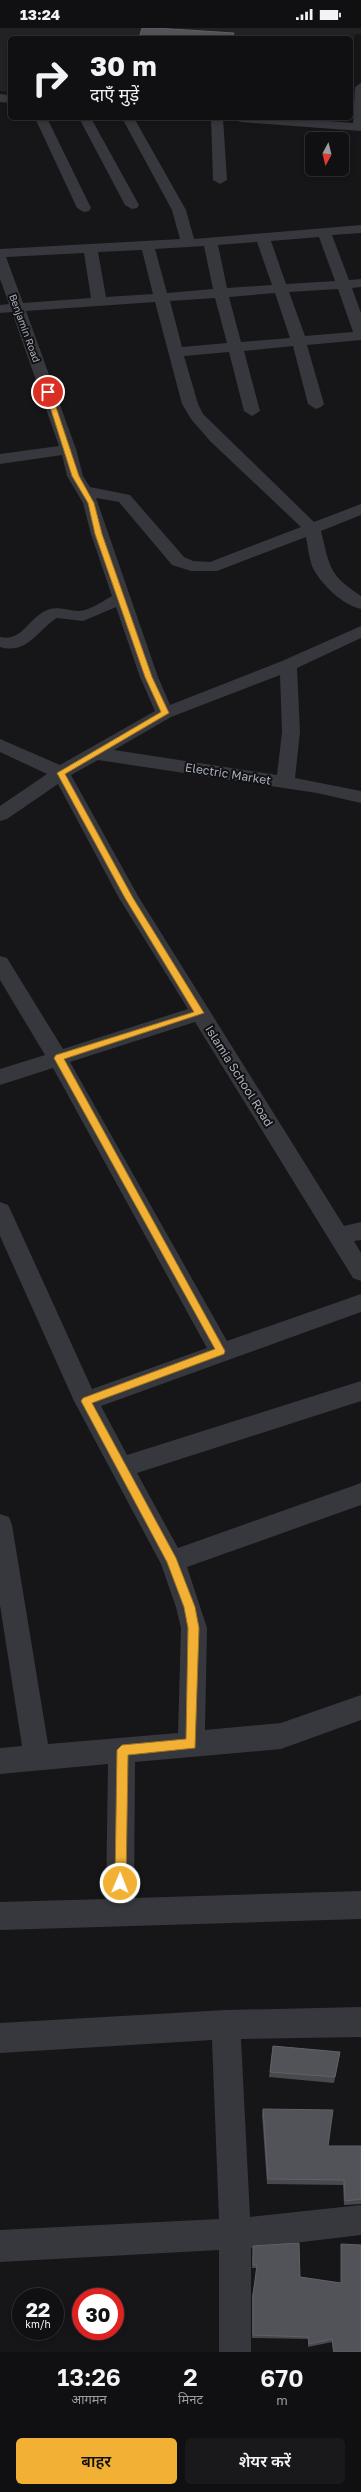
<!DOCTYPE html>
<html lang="hi">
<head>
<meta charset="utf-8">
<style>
	:root { --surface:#101012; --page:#19191b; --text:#f1f3f6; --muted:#9c9d9f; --line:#303032; --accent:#f2b134 }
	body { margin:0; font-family:"Golos Text","Noto Sans Devanagari",sans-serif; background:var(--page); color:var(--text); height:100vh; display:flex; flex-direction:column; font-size:15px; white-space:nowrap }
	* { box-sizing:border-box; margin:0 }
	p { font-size:13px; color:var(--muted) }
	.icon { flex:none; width:22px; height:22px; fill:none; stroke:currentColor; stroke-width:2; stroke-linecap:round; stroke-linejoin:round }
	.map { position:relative; height:2324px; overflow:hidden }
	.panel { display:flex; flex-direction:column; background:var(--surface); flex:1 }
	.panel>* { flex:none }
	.hud { position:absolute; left:8px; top:8px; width:345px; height:84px; border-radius:6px; box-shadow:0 2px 6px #0003,0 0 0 1px var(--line); background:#101012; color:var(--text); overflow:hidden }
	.needle { width:26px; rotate:187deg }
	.buttons { position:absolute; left:305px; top:104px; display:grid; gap:8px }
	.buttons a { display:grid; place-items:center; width:44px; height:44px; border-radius:6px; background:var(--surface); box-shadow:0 2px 6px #0003,0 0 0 1px var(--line); font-size:20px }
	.speed { position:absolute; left:12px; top:2260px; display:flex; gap:8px; font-size:20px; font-weight:700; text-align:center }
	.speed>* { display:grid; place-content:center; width:52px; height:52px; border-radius:50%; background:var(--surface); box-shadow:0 2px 6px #0003,0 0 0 1px var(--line); line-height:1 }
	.speed small { font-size:10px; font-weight:400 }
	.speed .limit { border:6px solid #d22; background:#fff; color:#111 }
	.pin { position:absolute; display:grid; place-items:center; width:34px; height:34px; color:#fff; margin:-17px; border:2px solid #fff; border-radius:50%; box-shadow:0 1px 4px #0007 }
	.me { position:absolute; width:44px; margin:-22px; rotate:1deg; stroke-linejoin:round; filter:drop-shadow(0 0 3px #0008) }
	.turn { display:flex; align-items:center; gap:14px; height:84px; padding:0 16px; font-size:18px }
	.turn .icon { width:52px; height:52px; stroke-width:2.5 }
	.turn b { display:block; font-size:28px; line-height:34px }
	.eta { display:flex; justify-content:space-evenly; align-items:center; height:68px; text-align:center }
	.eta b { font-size:24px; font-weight:600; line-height:28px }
	.button { display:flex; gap:8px; margin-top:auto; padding:8px 16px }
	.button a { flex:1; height:46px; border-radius:6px; background:var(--accent); color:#111; font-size:16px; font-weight:600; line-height:46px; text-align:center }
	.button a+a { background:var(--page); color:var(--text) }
	.status { display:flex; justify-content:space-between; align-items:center; height:28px; padding:0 20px; background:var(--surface); direction:ltr }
	.status svg { height:11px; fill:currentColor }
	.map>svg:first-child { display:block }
	.built { fill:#222225 }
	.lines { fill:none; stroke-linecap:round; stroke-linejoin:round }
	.minor { fill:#37383d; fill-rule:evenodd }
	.wall { fill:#47494d }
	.building { fill:#525359; stroke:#5f6168 }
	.route { fill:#f2b134; stroke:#9d7322 }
	.labels { text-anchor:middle; stroke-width:4; stroke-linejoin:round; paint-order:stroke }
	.far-street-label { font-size:10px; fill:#a8adb8; stroke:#111113 }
	.street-label { font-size:12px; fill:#a8adb8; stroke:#111113 }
</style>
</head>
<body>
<div class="status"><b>13:24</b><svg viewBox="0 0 49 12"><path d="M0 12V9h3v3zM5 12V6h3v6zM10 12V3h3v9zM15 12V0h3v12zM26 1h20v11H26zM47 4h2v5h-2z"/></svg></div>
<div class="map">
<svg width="361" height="2324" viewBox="0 0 361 2324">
	<rect width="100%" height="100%" fill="#161618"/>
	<path class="built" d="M 0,0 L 361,0 L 361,6 L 355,6 L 351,33 L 351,10 L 10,10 L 10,64 L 0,63 Z"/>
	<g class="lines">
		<path class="minor" d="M 361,55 L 361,103 L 240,94 L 234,90 L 292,90 L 353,95 L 355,59 Z
			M 0,66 L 10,67 L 10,75 L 0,74 Z
			M 35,90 L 47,90 L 91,180 L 89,183 L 84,184 L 77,180 Z
			M 79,90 L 91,90 L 139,177 L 137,180 L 132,181 L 125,177 Z
			M 122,90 L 134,90 L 186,182 L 194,211 L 361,197 L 361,205 L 332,207 L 349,252 L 361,251 L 361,259 L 352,260 L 361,285 L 361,312 L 307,317 L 324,376 L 321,379 L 316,381 L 308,376 L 293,318 L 244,323 L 260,383 L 252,388 L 244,383 L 229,324 L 184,328 L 198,376 L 203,386 L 314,494 L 361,476 L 361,487 L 321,503 C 330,539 328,546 361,568 L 361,581 C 343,577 323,558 314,542 C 309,533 308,519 306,509 L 217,543 L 191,543 L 172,537 L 119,474 L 96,470 L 158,649 L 170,677 L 282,633 L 361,598 L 361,610 L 297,640 L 300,704 L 295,750 L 361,763 L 361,775 L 317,765 L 98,732 L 71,747 L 138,868 L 344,1198 L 361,1194 L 361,1212 L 354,1213 L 361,1225 L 361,1253 L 353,1250 L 195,994 L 70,1034 L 227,1313 L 361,1266 L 361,1284 L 101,1378 L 127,1427 L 361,1353 L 361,1373 L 137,1445 L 178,1520 L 361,1455 L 361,1477 L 187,1539 L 207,1600 L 205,1702 L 281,1695 L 361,1667 L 361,1692 L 281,1721 L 135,1734 L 134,1870 L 361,1863 L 361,1891 L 0,1902 L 0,1874 L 106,1871 L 108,1736 L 0,1746 L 0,1720 L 22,1718 L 0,1577 L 0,1486 L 9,1489 L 12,1497 L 48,1716 L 178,1705 L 181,1600 L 176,1579 L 161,1536 L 74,1373 L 0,1208 L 0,1174 L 8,1177 L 11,1183 L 92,1361 L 207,1320 L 53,1040 L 0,1057 L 0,1041 L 45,1027 L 0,952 L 0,928 L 7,930 L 63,1021 L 188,981 L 119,870 L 58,756 L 7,791 L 0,793 L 0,778 L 47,746 L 0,724 L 0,711 L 60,737 L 155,683 L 140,649 L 116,579 L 83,593 L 57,590 C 37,602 28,627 0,619 L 0,609 C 22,614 28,591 45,583 C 57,577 66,583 79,583 C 89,583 103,573 112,568 L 91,506 L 83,475 L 67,448 L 62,427 L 0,436 L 0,426 L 59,418 L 12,284 L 0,285 L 0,277 L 9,276 L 0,251 L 0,221 L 180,211 L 172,182 ZM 319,209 L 335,253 L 286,256 L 271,213 ZM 257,214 L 272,257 L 227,260 L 218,217 ZM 204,218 L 213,261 L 167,265 L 155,221 ZM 142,222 L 153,266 L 106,269 L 98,224 ZM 84,225 L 91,270 L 23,275 L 6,229 ZM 338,261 L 353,304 L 305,308 L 289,264 ZM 275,265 L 290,310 L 241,314 L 229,269 ZM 215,270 L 227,315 L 182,319 L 170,273 ZM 155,274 L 182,376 L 191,391 L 210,413 L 301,499 L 210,534 L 193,533 L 184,529 L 130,467 L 90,459 L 83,448 L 76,421 L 26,283 ZM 280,647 L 282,704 L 277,747 L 114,722 L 171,689 Z
			M 211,90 L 223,90 L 227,152 L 220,156 L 213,152 Z
			M 361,1979 L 361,2009 L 241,2011 L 250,2189 L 361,2177 L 361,2207 L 251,2220 L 251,2324 L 219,2324 L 219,2222 L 0,2234 L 0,2202 L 219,2191 L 212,2012 L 0,2025 L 0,1995 L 226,1982 Z"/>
	</g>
	<path class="wall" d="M 273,2018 L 340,2024 L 334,2055 L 269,2049 Z
		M 263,2081 L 328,2118 L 361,2118 L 361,2176 L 344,2177 L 343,2157 L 267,2156 L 262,2086 Z
		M 341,2216 L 361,2324 L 333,2324 L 332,2314 L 308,2319 L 308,2311 L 252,2310 L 252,2269 L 257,2240 L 252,2240 L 253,2218 L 300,2249 L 341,2255 Z"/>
	<path class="building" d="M 142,0 L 155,0 L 234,5 L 232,10 L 139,10 Z
		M 273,2018 L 340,2024 L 335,2049 L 270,2044 Z
		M 263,2081 L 333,2082 L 328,2118 L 361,2118 L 361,2171 L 345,2173 L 344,2152 L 268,2151 Z
		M 299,2215 L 300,2249 L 341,2255 L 341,2216 L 361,2217 L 361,2324 L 334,2324 L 332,2311 L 309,2316 L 308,2309 L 253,2307 L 253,2267 L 257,2237 L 253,2237 L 253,2218 Z"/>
	<path class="route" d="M 45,363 L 51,364 L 79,448 L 94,475 L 102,506 L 152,649 L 169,685 L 65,746 L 133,870 L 204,985 L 64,1031 L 225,1323 L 224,1326 L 92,1375 L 176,1530 L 195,1579 L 199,1600 L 195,1720 L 128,1727 L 126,1855 L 120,1861 L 115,1855 L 117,1722 L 122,1717 L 186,1711 L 188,1600 L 184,1579 L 167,1534 L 81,1373 L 83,1370 L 215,1321 L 54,1030 L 56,1027 L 194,984 L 125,870 L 57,745 L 161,684 L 145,649 L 95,506 L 88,475 L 72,448 Z"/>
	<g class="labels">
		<g class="far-street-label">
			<text transform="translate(25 300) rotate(70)" y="4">Benjamin Road</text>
		</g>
		<g class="street-label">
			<text transform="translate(228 746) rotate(9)" y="4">Electric Market</text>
			<text transform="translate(239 1048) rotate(58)" y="4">Islamia School Road</text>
		</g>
	</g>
</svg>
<div class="buttons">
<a><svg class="needle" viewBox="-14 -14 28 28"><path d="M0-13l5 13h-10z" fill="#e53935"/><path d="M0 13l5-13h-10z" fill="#9c9d9f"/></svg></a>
</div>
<div class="speed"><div>22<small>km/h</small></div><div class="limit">30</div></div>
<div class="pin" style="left:48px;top:364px;background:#d93025"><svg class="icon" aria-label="arrive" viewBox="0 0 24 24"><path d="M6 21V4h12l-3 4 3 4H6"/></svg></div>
<svg class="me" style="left:120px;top:1855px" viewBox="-20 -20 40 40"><circle r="17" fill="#f2b134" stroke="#fff" stroke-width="3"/><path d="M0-11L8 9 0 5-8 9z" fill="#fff"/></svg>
<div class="hud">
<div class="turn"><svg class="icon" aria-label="right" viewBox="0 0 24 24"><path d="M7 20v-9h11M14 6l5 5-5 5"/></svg><div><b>30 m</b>दाएँ मुड़ें</div></div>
</div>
</div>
<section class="panel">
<div class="eta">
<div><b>13:26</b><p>आगमन</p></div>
<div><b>2</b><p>मिनट</p></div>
<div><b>670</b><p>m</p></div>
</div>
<div class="button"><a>बाहर</a><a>शेयर करें</a></div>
</section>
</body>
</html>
